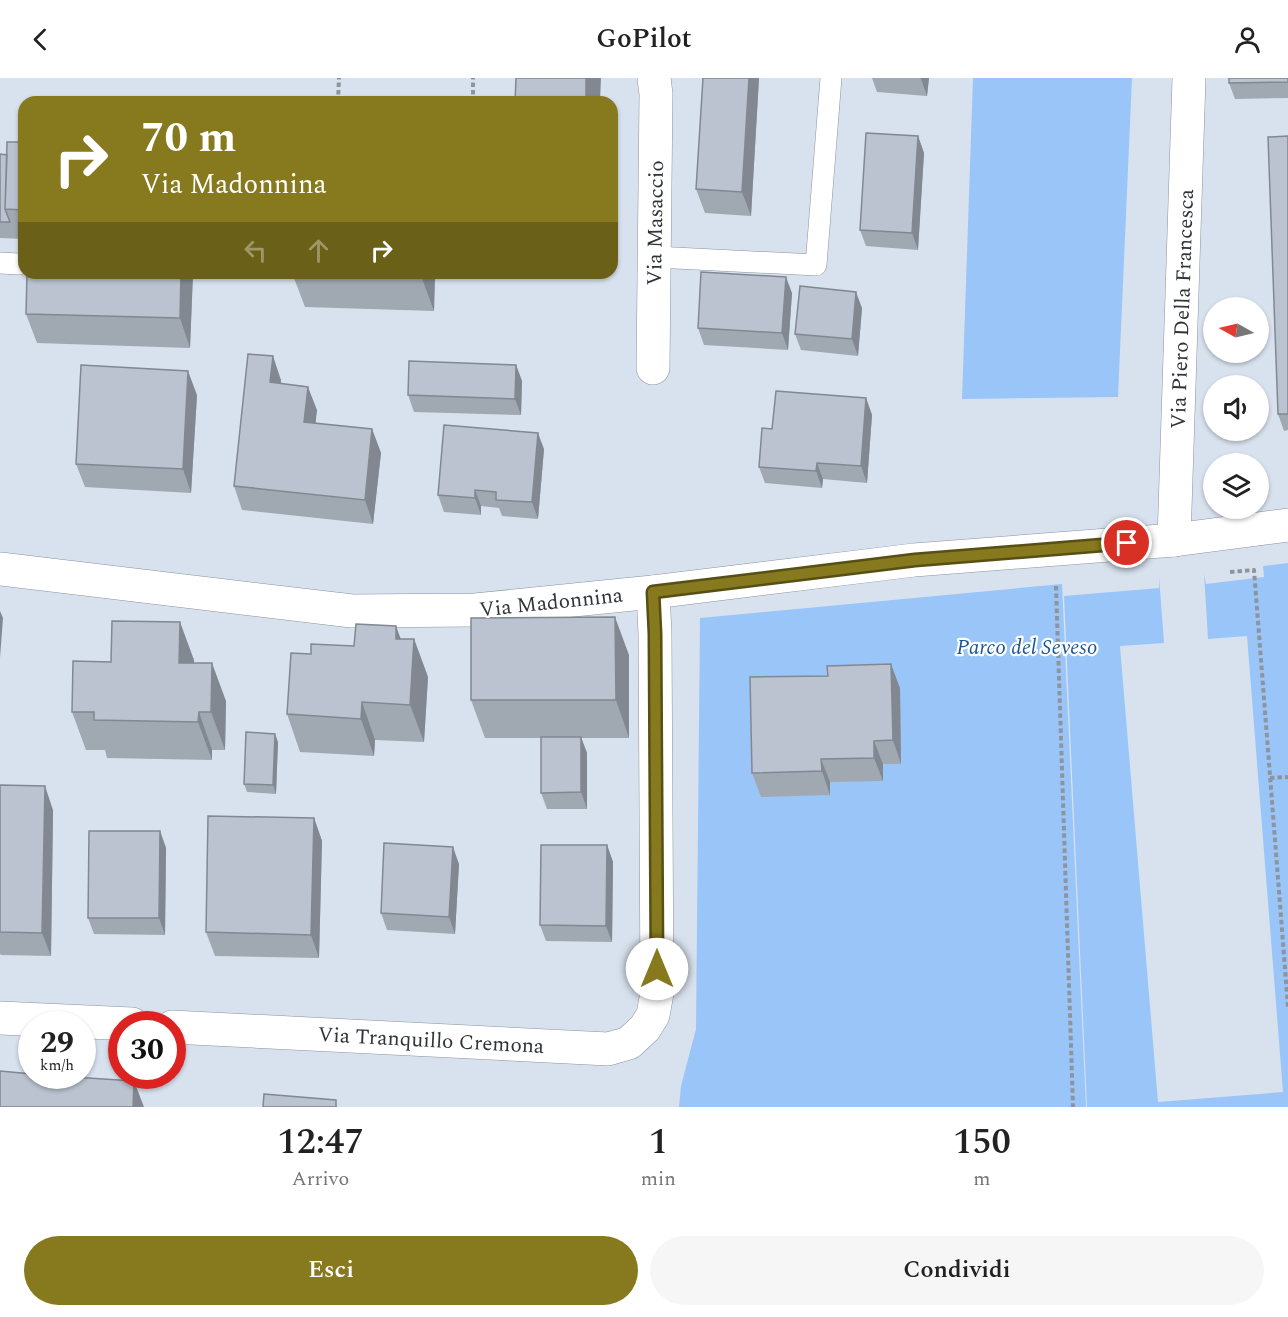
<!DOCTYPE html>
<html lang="it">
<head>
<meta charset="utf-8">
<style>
	:root { --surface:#fff; --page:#f6f6f6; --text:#222; --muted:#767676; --accent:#86791e }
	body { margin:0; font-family:Spectral,serif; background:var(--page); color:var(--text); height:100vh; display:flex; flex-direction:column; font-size:22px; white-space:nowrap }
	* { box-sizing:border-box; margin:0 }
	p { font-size:20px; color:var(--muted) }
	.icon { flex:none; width:33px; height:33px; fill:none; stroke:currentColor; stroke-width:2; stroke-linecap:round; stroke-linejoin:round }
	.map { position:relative; height:1029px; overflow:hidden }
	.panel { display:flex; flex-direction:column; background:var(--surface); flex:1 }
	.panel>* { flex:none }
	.hud { position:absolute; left:18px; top:18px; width:600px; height:183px; border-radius:18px; box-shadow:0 2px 4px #0004; background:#86791e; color:#fff; overflow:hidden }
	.needle { width:39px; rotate:278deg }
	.controls { position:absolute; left:1203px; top:219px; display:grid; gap:12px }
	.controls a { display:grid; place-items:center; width:66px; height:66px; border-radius:50%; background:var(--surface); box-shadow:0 2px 4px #0004; font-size:30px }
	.speed { position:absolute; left:18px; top:933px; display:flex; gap:12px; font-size:30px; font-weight:700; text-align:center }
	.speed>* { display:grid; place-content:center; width:78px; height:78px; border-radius:50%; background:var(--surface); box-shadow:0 2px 4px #0004; line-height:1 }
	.speed small { font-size:15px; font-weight:400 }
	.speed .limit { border:9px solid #d22; background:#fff; color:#111 }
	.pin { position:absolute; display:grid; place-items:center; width:51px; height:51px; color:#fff; margin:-26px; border:3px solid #fff; border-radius:50%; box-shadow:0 2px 6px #0007 }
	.me { position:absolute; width:66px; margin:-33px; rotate:0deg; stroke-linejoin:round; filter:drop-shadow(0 0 4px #0008) }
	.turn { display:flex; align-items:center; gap:21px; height:126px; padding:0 24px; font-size:27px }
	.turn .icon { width:78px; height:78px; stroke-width:2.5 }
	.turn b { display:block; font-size:42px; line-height:51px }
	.lanes { display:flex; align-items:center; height:57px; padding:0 24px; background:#0003; justify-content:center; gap:30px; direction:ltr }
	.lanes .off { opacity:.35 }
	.eta { display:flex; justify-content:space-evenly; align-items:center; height:102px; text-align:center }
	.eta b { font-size:36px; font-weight:600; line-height:42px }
	.action { display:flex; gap:12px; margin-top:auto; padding:12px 24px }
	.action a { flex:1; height:69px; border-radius:36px; background:var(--accent); color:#fff; font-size:24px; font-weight:600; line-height:69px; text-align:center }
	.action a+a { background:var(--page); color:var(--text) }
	header { display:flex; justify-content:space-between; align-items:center; height:78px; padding:0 24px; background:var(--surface); font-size:27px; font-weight:600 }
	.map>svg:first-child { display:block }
	.green { fill:#9ac5f9 }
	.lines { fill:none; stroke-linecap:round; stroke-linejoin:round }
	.service-casing { stroke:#8a939f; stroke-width:22 }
	.minor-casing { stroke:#8a939f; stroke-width:34 }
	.tertiary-casing { stroke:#8a939f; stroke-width:34 }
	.path { stroke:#8d949d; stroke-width:4; stroke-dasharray:4.5 3; stroke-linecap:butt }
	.service { stroke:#fff; stroke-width:21 }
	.minor { stroke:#fff; stroke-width:33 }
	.tertiary { stroke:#fff; stroke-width:33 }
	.wall { fill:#a0a8b2 }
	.shaded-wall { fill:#828891 }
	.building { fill:#bac3cf; stroke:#828891; stroke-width:1.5 }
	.route-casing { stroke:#574f14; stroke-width:15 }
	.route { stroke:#86791e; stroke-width:10 }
	.labels { text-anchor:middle; stroke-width:4.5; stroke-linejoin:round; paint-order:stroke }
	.street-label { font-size:21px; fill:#303338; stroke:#fff }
	.park-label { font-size:21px; font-style:italic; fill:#1a5596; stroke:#fff }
</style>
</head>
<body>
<header><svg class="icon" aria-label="back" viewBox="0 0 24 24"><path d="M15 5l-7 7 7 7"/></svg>GoPilot<svg class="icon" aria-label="person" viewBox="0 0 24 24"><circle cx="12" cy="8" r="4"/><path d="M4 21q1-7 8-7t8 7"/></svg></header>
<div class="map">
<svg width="1288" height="1029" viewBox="0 0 1288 1029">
	<rect width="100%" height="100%" fill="#d8e2ee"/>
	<path class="green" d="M 973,0 L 1132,0 L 1118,319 L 962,321 Z
		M 1288,485 L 1288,1029 L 1087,1029 L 1064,518 L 1159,510 L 1159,498 L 1164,565 L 1120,568 L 1158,1024 L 1283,1014 L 1247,558 L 1208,561 L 1204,496 L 1206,506 L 1264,499 L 1263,488 Z
		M 1062,506 L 1086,1029 L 679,1029 L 681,1008 L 696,951 L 700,540 Z"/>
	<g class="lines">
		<g class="service-casing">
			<path id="service" d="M 655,179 L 816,187 L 831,0
				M 0,185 L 19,186"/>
		</g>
		<g class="minor-casing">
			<path id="minor" d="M 653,290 L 656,16 L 654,0
				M 1174,462 L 1189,0
				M 0,940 L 132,946
				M 172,949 L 608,971 L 629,965 L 645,950 L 653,937 L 657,915 L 655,556 L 653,514"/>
		</g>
		<g class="tertiary-casing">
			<path id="tertiary" d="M 0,491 L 352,533 L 475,532 L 653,514 L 914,482 L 1174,462 L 1288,447"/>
		</g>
		<path class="path" d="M 338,24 L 339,0
			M 473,24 L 473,0
			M 1230,494 L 1254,492 L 1288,929
			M 1056,508 L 1073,1029
			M 1270,700 L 1288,699"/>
		<use href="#service" class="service"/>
		<use href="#minor" class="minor"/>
		<use href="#tertiary" class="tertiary"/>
	</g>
	<path class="wall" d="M 703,0 L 759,0 L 751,138 L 705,135 L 696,111 Z
		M 872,0 L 929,0 L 927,18 L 877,14 Z
		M 1288,0 L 1288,20 L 1235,21 L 1229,5 Z
		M 918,58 L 924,75 L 918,172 L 866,168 L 860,152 Z
		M 1288,58 L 1288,352 L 1284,353 L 1278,336 Z
		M 24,64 L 24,161 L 0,160 L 0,76 L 7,77 Z
		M 27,195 L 193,195 L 190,270 L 37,265 L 26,236 Z
		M 292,195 L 435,195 L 434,233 L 305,229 Z
		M 792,215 L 788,272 L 704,267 L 698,250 Z
		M 862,230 L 858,278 L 801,272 L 795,256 Z
		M 516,287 L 522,303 L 521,337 L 414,334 L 408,317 Z
		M 281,302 L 281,306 L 317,332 L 315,345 L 372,351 L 381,375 L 373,446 L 242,432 L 234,408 Z
		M 197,317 L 191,415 L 85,409 L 76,386 Z
		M 866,320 L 872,337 L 867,405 L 823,401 L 822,410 L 765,405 L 759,389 L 772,351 Z
		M 544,371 L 538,441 L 502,438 L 499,430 L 481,428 L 481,437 L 444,434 L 438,417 Z
		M 401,561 L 414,561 L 428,599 L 424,664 L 375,662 L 374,678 L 300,674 L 287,636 L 311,576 Z
		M 629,577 L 629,660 L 581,660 L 587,675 L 587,731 L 547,731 L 541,715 L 541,660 L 485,660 L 471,622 Z
		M 194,582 L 194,585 L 226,623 L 225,672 L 212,672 L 212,682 L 107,680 L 105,672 L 86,672 L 72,634 L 111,584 Z
		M 900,610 L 901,686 L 883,686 L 883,703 L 830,704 L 830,717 L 761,719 L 752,695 Z
		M 278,664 L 276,716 L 247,714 L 244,706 Z
		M 0,707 L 53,732 L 51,878 L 1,877 L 0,876 Z
		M 314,740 L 322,763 L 319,880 L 215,878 L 206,854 Z
		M 160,753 L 166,770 L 165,857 L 94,856 L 88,840 Z
		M 607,767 L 613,784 L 612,864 L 546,863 L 540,847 Z
		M 459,786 L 455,856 L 387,852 L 381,835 Z"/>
	<path class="shaded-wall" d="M 586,0 L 601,0 L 600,24 L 586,24 Z
		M 749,0 L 759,0 L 751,138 L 742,114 Z
		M 921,0 L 929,0 L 927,18 L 921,1 Z
		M 918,58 L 924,75 L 918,172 L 912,155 Z
		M 181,195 L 193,195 L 190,270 L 180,240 Z
		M 420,195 L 435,195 L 434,233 Z
		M 786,199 L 792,215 L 788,272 L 782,255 Z
		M 856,214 L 862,230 L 858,278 L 852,261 Z
		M 273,278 L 281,302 L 278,328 L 270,304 Z
		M 516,287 L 522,303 L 521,337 L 515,321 Z
		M 188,293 L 197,317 L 191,415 L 183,391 Z
		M 308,309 L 317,332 L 313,368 L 304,344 Z
		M 866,320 L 872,337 L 867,405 L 861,388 Z
		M 372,351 L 381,375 L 373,446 L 365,422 Z
		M 538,355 L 544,371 L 538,441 L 532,424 Z
		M 817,385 L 823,401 L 822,410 L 816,393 Z
		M 475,412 L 481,428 L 481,437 L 475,420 Z
		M 0,533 L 3,540 L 0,580 Z
		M 615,539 L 629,577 L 629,660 L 616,622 Z
		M 180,544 L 194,582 L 193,623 L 179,585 Z
		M 396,548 L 410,586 L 396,561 Z
		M 414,561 L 428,599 L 424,664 L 410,627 Z
		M 212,585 L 226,623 L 225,672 L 211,634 Z
		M 891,586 L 900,610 L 901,686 L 893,662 Z
		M 362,624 L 375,662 L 374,678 L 361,641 Z
		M 199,634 L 212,672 L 212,682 L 198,644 Z
		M 275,656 L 278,664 L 276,716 L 273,707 Z
		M 581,659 L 587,675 L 587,731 L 581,714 Z
		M 874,663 L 883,686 L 883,703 L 874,680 Z
		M 821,681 L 830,704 L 830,717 L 822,693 Z
		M 45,708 L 53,732 L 51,878 L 42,855 Z
		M 314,740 L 322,763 L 319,880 L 311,857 Z
		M 160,753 L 166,770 L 165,857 L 159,840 Z
		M 607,767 L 613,784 L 612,864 L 606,848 Z
		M 453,769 L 459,786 L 455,856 L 449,839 Z
		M 134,1003 L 144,1029 L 133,1029 Z"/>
	<path class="building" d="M 516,0 L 586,0 L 586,24 L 515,24 Z
		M 703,0 L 749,0 L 742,114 L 696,111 Z
		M 1229,0 L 1288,0 L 1288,4 L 1229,5 Z
		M 866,55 L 918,58 L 912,155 L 860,152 Z
		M 1288,58 L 1288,336 L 1278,336 L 1268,59 Z
		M 7,64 L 24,64 L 24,132 L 5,131 Z
		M 0,76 L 7,77 L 5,131 L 10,144 L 0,144 Z
		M 701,194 L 786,199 L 782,255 L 698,250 Z
		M 27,195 L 181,195 L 180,240 L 26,236 Z
		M 800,208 L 856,214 L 852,261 L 795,256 Z
		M 248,276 L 273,278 L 270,304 L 308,309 L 304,344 L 372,351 L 365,422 L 234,408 Z
		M 409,283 L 516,287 L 515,321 L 408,317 Z
		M 81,287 L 188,293 L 183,391 L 76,386 Z
		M 776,313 L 866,320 L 861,388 L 817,385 L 816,393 L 759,389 L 762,350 L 772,351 Z
		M 444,347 L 538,355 L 532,424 L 496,422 L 496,414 L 475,412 L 475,420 L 438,417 Z
		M 615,539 L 616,622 L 471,622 L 471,540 Z
		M 112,543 L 180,544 L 179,585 L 212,585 L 211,634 L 199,634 L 198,644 L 94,642 L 94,634 L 72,634 L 73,583 L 111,584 Z
		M 356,546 L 396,548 L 396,561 L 414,561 L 410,627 L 362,624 L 361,641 L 287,636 L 291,575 L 311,576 L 311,566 L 354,568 Z
		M 891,586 L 893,662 L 874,663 L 874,680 L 821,681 L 822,693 L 752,695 L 750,599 L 828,598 L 827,588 Z
		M 246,654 L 275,656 L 273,707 L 244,706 Z
		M 541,659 L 581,659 L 581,714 L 541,715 Z
		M 0,707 L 45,708 L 42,855 L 0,854 Z
		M 208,738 L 314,740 L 311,857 L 206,854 Z
		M 89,753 L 160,753 L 159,840 L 88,840 Z
		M 384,765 L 453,769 L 449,839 L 381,835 Z
		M 541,767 L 607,767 L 606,848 L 540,847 Z
		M 0,993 L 32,996 L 32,998 L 57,998 L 134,1003 L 133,1029 L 0,1029 Z
		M 264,1016 L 336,1022 L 336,1029 L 263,1029 Z"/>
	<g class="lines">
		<g class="route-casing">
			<path id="route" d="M 657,891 L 655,556 L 653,514 L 915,482 L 1127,465"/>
		</g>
		<use href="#route" class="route"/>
	</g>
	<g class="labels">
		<g class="street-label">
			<text transform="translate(655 145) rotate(-89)" y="7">Via Masaccio</text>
			<text transform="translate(1182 231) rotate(-88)" y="7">Via Piero Della Francesca</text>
			<text transform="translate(551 524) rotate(-6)" y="7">Via Madonnina</text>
			<text transform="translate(431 962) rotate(3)" y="7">Via Tranquillo Cremona</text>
		</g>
		<g class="park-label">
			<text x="1027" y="576">Parco del Seveso</text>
		</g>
	</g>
</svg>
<div class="controls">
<a><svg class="needle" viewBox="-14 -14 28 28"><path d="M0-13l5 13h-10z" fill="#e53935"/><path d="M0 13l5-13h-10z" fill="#767676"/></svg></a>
<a><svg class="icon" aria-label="sound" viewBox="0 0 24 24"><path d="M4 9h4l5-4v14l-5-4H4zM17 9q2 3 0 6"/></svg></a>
<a><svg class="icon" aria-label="layers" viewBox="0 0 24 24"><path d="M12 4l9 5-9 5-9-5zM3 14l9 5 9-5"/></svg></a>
</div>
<div class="speed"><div>29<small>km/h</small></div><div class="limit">30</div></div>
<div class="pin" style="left:1127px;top:465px;background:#d93025"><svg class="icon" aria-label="arrive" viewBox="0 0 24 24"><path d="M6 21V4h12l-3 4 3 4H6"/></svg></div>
<svg class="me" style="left:657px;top:891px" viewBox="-20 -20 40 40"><circle r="19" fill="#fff"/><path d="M0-13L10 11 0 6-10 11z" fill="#86791e"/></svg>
<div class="hud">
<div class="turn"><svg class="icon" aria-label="right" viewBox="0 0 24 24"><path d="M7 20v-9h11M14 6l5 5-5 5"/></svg><div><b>70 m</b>Via Madonnina</div></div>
<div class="lanes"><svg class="icon off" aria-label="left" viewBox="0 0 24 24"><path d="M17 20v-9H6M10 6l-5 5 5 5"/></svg><svg class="icon off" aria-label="ahead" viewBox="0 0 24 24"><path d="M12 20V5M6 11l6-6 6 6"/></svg><svg class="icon" aria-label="right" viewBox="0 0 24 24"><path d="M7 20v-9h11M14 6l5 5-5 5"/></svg></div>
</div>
</div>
<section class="panel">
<div class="eta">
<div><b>12:47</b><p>Arrivo</p></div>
<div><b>1</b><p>min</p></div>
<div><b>150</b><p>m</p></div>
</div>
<div class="action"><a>Esci</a><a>Condividi</a></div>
</section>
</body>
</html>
